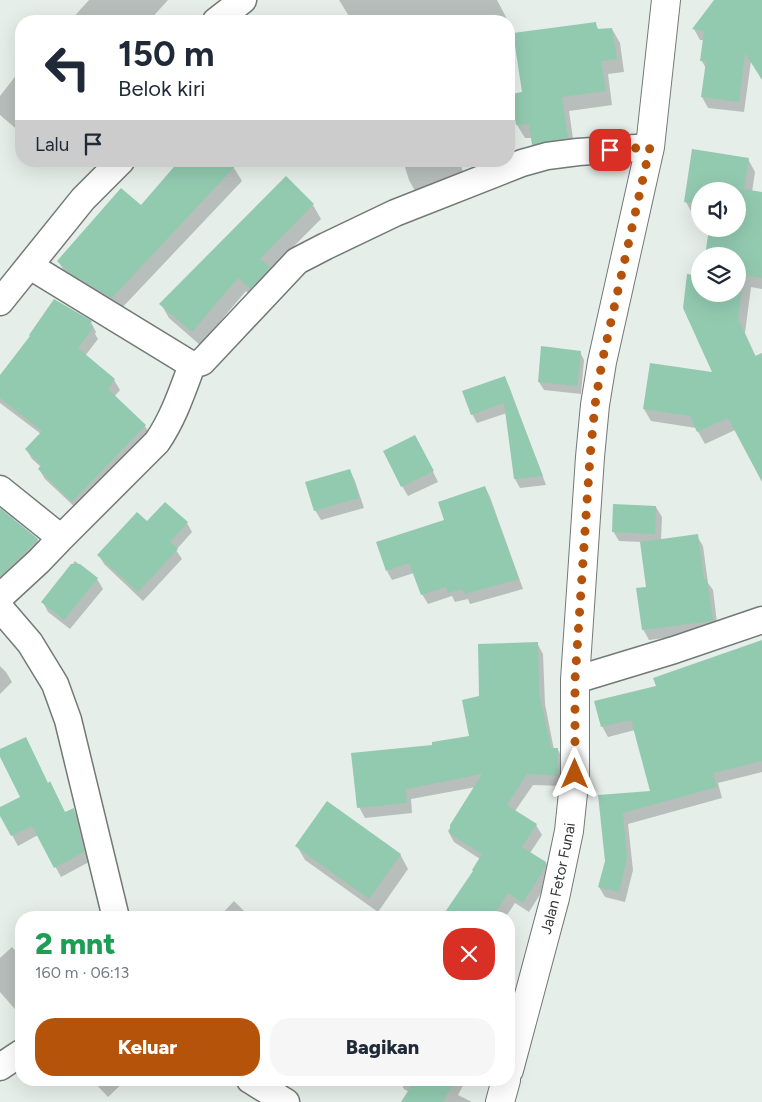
<!DOCTYPE html>
<html lang="id">
<head>
<meta charset="utf-8">
<style>
	:root { --surface:#fff; --page:#f6f6f7; --text:#1f2937; --muted:#747a83; --accent:#b45309 }
	body { margin:0; font-family:Figtree,sans-serif; background:var(--page); color:var(--text); height:100vh; display:flex; flex-direction:column; font-size:19px; white-space:nowrap }
	* { box-sizing:border-box; margin:0 }
	p { font-size:16px; color:var(--muted) }
	.icon { flex:none; width:28px; height:28px; fill:none; stroke:currentColor; stroke-width:2; stroke-linecap:round; stroke-linejoin:round }
	.map { position:relative; flex:1; overflow:hidden }
	.drawer { position:absolute; left:15px; top:911px; width:500px; height:175px; display:flex; flex-direction:column; background:var(--surface); border-radius:20px; box-shadow:0 5px 20px #0002 }
	.drawer>* { flex:none }
	.hud { position:absolute; left:15px; top:15px; width:500px; height:152px; border-radius:20px; box-shadow:0 5px 20px #0002; background:#fff; color:var(--text); overflow:hidden }
	.fabs { position:absolute; left:691px; top:182px; display:grid; gap:10px }
	.fabs a { display:grid; place-items:center; width:55px; height:55px; border-radius:50%; background:var(--surface); box-shadow:0 5px 20px #0002; font-size:25px }
	.pin { position:absolute; display:grid; place-items:center; width:42px; height:42px; color:#fff; margin:-21px; border-radius:10px; box-shadow:0 2px 8px #0006 }
	.me { position:absolute; width:55px; margin:-28px; rotate:0deg; stroke-linejoin:round; filter:drop-shadow(0 0 4px #0008) }
	.turn { display:flex; align-items:center; gap:18px; height:105px; padding:0 20px; font-size:22px }
	.turn .icon { width:65px; height:65px; stroke-width:2.5 }
	.turn b { display:block; font-size:35px; line-height:42px }
	.then { display:flex; align-items:center; height:48px; padding:0 20px; background:#0003; gap:10px; font-size:19px }
	.round { display:grid; place-items:center; flex:none; width:52px; height:52px; border-radius:20px; background:var(--page) }
	.headline { display:flex; align-items:center; justify-content:space-between; height:85px; padding:0 20px }
	h1 { font-size:30px; font-weight:800; line-height:38px; color:#1e9e55 }
	.action { display:flex; gap:10px; margin-top:auto; padding:10px 20px }
	.action a { flex:1; height:58px; border-radius:20px; background:var(--accent); color:#fff; font-size:20px; font-weight:800; line-height:58px; text-align:center }
	.action a+a { background:var(--page); color:var(--text) }
	.map>svg:first-child { display:block }
	.shadow { fill:#0003 }
	.building { fill:#92cab0 }
	.lines { fill:none; stroke-linecap:round; stroke-linejoin:round }
	.street-casing { stroke:#727976; stroke-width:29 }
	.secondary-casing { stroke:#727976; stroke-width:30 }
	.street { stroke:#fff; stroke-width:26 }
	.secondary { stroke:#fff; stroke-width:28 }
	.route { stroke:#b45309; stroke-width:9; stroke-dasharray:0 16.2 }
	.labels { text-anchor:middle; stroke-width:4.5; stroke-linejoin:round; paint-order:stroke }
	.street-label { font-size:15px; fill:#343735; stroke:#fff }
</style>
</head>
<body>
<div class="map">
<svg width="762" height="1102" viewBox="0 0 762 1102">
	<rect width="100%" height="100%" fill="#e6eeea"/>
	<path class="shadow" d="M 89,0 L 168,0 L 149,21 L 70,21 Z
		M 339,0 L 497,0 L 508,21 L 393,21 L 392,19 L 387,21 L 352,21 Z
		M 716,0 L 762,0 L 762,79 L 751,61 L 744,112 L 708,108 L 702,97 L 706,68 L 701,60 L 704,40 L 700,40 L 694,29 Z
		M 509,23 L 514,34 L 595,23 L 599,30 L 612,29 L 620,43 L 624,72 L 608,74 L 612,105 L 569,111 L 575,152 L 541,158 L 533,144 L 532,138 L 525,138 L 517,125 L 523,94 L 515,34 L 509,37 Z
		M 21,69 L 21,133 L 0,115 L 0,96 Z
		M 693,151 L 748,159 L 755,172 L 752,192 L 762,193 L 762,289 L 751,287 L 745,333 L 756,357 L 762,354 L 762,479 L 735,430 L 705,444 L 696,428 L 651,421 L 644,409 L 714,374 L 684,308 L 700,277 L 700,294 L 738,294 L 738,256 L 706,256 L 710,229 L 738,229 L 738,191 L 700,191 L 700,216 L 693,215 L 686,202 Z
		M 57,161 L 69,161 L 65,167 Z
		M 226,161 L 234,168 L 242,181 L 119,311 L 66,274 L 58,261 L 141,207 Z
		M 403,161 L 460,161 L 465,180 L 415,191 L 409,180 Z
		M 313,205 L 321,219 L 270,270 L 277,282 L 259,302 L 246,291 L 200,345 L 169,318 L 161,304 Z
		M 91,322 L 96,332 L 95,334 L 98,339 L 85,356 L 114,380 L 120,390 L 114,397 L 145,426 L 151,436 L 79,511 L 45,479 L 39,469 L 41,467 L 32,459 L 26,449 L 41,434 L 0,403 L 0,377 Z
		M 580,352 L 584,360 L 581,394 L 544,390 L 539,382 Z
		M 504,377 L 509,386 L 546,485 L 520,488 L 515,479 L 507,413 L 477,423 L 472,414 Z
		M 421,447 L 438,482 L 408,496 L 402,486 Z
		M 350,470 L 355,481 L 364,508 L 321,520 L 315,510 Z
		M 485,487 L 490,497 L 523,589 L 470,604 L 468,599 L 455,602 L 452,596 L 428,604 L 422,594 L 414,573 L 392,580 L 387,571 Z
		M 656,507 L 662,517 L 661,540 L 697,536 L 703,546 L 708,583 L 713,590 L 718,631 L 649,640 L 643,629 L 647,588 L 641,542 L 619,541 L 613,531 Z
		M 0,510 L 37,539 L 42,549 L 0,591 Z
		M 147,523 L 187,523 L 192,532 L 176,550 L 182,559 L 143,601 L 104,564 L 99,555 Z
		M 75,561 L 97,579 L 103,589 L 70,629 L 48,612 L 43,602 Z
		M 762,642 L 762,772 L 718,783 L 722,798 L 628,824 L 633,870 L 625,902 L 605,897 L 599,887 L 606,861 L 599,796 L 652,792 L 635,730 L 608,737 L 602,726 L 657,686 Z
		M 537,643 L 543,654 L 545,704 L 554,750 L 558,750 L 564,760 L 563,786 L 533,785 L 515,811 L 536,825 L 542,835 L 530,853 L 546,863 L 552,874 L 551,877 L 529,912 L 515,903 L 505,918 L 443,918 L 474,872 L 480,859 L 454,842 L 448,831 L 476,787 L 411,799 L 412,813 L 365,818 L 359,807 L 434,746 L 470,737 L 480,697 Z
		M 0,666 L 6,672 L 12,682 L 0,694 Z
		M 0,751 L 48,784 L 65,813 L 73,809 L 79,819 L 89,862 L 61,877 L 38,835 L 18,846 L 0,813 L 0,809 L 21,798 L 0,754 Z
		M 297,846 L 400,854 L 408,869 L 378,912 L 305,860 Z
		M 234,901 L 251,918 L 218,918 Z
		M 21,945 L 21,1016 L 0,992 L 0,958 L 12,947 L 15,950 Z
		M 92,1080 L 126,1080 L 108,1097 Z
		M 399,1080 L 466,1080 L 458,1095 L 472,1102 L 403,1102 L 409,1092 L 404,1089 Z"/>
	<path class="building" d="M 714,0 L 762,0 L 762,80 L 745,53 L 739,102 L 701,97 L 706,61 L 700,61 L 704,31 L 692,29 Z
		M 596,22 L 597,29 L 612,28 L 617,59 L 601,61 L 606,91 L 562,97 L 568,138 L 532,145 L 529,124 L 516,125 L 511,94 L 522,92 L 513,33 Z
		M 692,149 L 749,158 L 744,189 L 762,192 L 762,278 L 744,275 L 738,319 L 755,356 L 762,353 L 762,482 L 728,418 L 697,432 L 690,416 L 643,409 L 650,363 L 712,372 L 683,308 L 687,274 L 700,276 L 700,294 L 738,294 L 738,256 L 705,256 L 709,229 L 738,229 L 738,191 L 700,191 L 700,205 L 684,202 Z
		M 179,161 L 240,161 L 112,298 L 71,274 L 57,261 L 121,188 L 141,205 Z
		M 286,176 L 314,204 L 260,259 L 270,267 L 250,289 L 238,278 L 192,332 L 159,304 Z
		M 54,299 L 92,321 L 89,325 L 93,328 L 78,348 L 115,379 L 108,389 L 146,425 L 72,502 L 38,469 L 41,465 L 25,449 L 42,431 L 0,398 L 0,375 L 30,336 L 29,335 Z
		M 541,346 L 581,351 L 577,386 L 538,382 Z
		M 505,376 L 512,396 L 543,476 L 514,479 L 504,403 L 471,415 L 462,391 Z
		M 415,435 L 434,471 L 401,487 L 383,451 Z
		M 350,469 L 359,498 L 314,511 L 305,482 Z
		M 485,486 L 519,579 L 464,594 L 462,589 L 448,593 L 446,587 L 421,595 L 409,563 L 386,571 L 376,542 L 444,520 L 438,502 Z
		M 165,502 L 188,522 L 170,542 L 178,549 L 138,592 L 97,555 L 137,512 L 147,521 Z
		M 613,504 L 656,506 L 655,534 L 612,532 Z
		M 0,508 L 38,539 L 0,577 Z
		M 698,534 L 704,579 L 707,579 L 713,621 L 642,630 L 636,588 L 646,587 L 640,542 Z
		M 71,564 L 80,564 L 98,578 L 64,620 L 41,602 Z
		M 762,640 L 762,761 L 713,773 L 717,787 L 623,813 L 627,858 L 619,892 L 598,887 L 605,861 L 598,795 L 650,791 L 631,720 L 601,727 L 594,701 L 656,686 L 653,678 Z
		M 538,642 L 539,692 L 551,748 L 558,748 L 557,776 L 527,774 L 507,805 L 537,824 L 522,847 L 546,862 L 546,866 L 523,903 L 508,893 L 492,918 L 441,918 L 473,871 L 472,870 L 482,854 L 450,834 L 450,825 L 482,774 L 406,789 L 407,803 L 357,808 L 351,753 L 432,745 L 432,742 L 469,736 L 462,700 L 479,696 L 478,644 Z
		M 26,737 L 48,783 L 50,781 L 65,812 L 74,808 L 84,852 L 54,868 L 32,826 L 11,836 L 0,816 L 0,807 L 20,797 L 0,757 L 0,749 Z
		M 327,801 L 401,854 L 369,899 L 295,846 Z
		M 415,1080 L 455,1080 L 443,1102 L 401,1102 Z"/>
	<g class="lines">
		<g class="street-casing">
			<path id="street" d="M 216,21 L 243,0
				M 30,266 L 192,365 L 202,362 L 297,261 L 326,246 L 395,213 L 522,163 L 547,156 L 578,152 L 650,147
				M 0,302 L 83,199 L 121,161
				M 0,489 L 61,538 L 39,561 L 0,597
				M 61,538 L 157,442 C 173,419 182,392 192,365
				M 0,608 L 30,643 L 55,684 L 68,720 L 116,918
				M 575,680 L 674,650 L 762,620
				M 0,1067 L 21,1053
				M 250,1080 L 286,1102"/>
		</g>
		<g class="secondary-casing">
			<g id="secondary">
				<path id="s1" d="M 509,1070 L 555,898 L 569,831 L 575,774 L 575,680 L 590,457 L 595,405 L 602,362 L 650,147 L 666,0"/>
				<path d="M 500,1102 L 506,1080"/>
			</g>
		</g>
		<use href="#street" class="street"/>
		<use href="#secondary" class="secondary"/>
	</g>
	<g class="lines">
		<path class="route" d="M 575,774 L 575,680 L 590,457 L 595,405 L 602,362 L 650,147 L 610,150"/>
	</g>
	<g class="labels">
		<g class="street-label">
			<text dy="5" stroke="none"><textPath href="#s1" startOffset="198">Jalan Fetor Funai</textPath></text>
		</g>
	</g>
</svg>
<div class="fabs">
<a><svg class="icon" aria-label="sound" viewBox="0 0 24 24"><path d="M4 9h4l5-4v14l-5-4H4zM17 9q2 3 0 6"/></svg></a>
<a><svg class="icon" aria-label="layers" viewBox="0 0 24 24"><path d="M12 4l9 5-9 5-9-5zM3 14l9 5 9-5"/></svg></a>
</div>
<div class="pin" style="left:610px;top:150px;background:#d93025"><svg class="icon" aria-label="arrive" viewBox="0 0 24 24"><path d="M6 21V4h12l-3 4 3 4H6"/></svg></div>
<svg class="me" style="left:575px;top:774px" viewBox="-20 -20 40 40"><path d="M0-17L14 15 0 8-14 15z" fill="#b45309" stroke="#fff" stroke-width="4"/></svg>
<div class="hud">
<div class="turn"><svg class="icon" aria-label="left" viewBox="0 0 24 24"><path d="M17 20v-9H6M10 6l-5 5 5 5"/></svg><div><b>150 m</b>Belok kiri</div></div>
<div class="then">Lalu<svg class="icon" aria-label="arrive" viewBox="0 0 24 24"><path d="M6 21V4h12l-3 4 3 4H6"/></svg></div>
</div>
<section class="drawer">
<div class="headline"><div><h1>2 mnt</h1><p>160 m · 06:13</p></div><a class="round" style="background:#d93025;color:#fff"><svg class="icon" aria-label="close" viewBox="0 0 24 24"><path d="M6 6l12 12M18 6L6 18"/></svg></a></div>
<div class="action"><a>Keluar</a><a>Bagikan</a></div>
</section>
</div>
</body>
</html>
